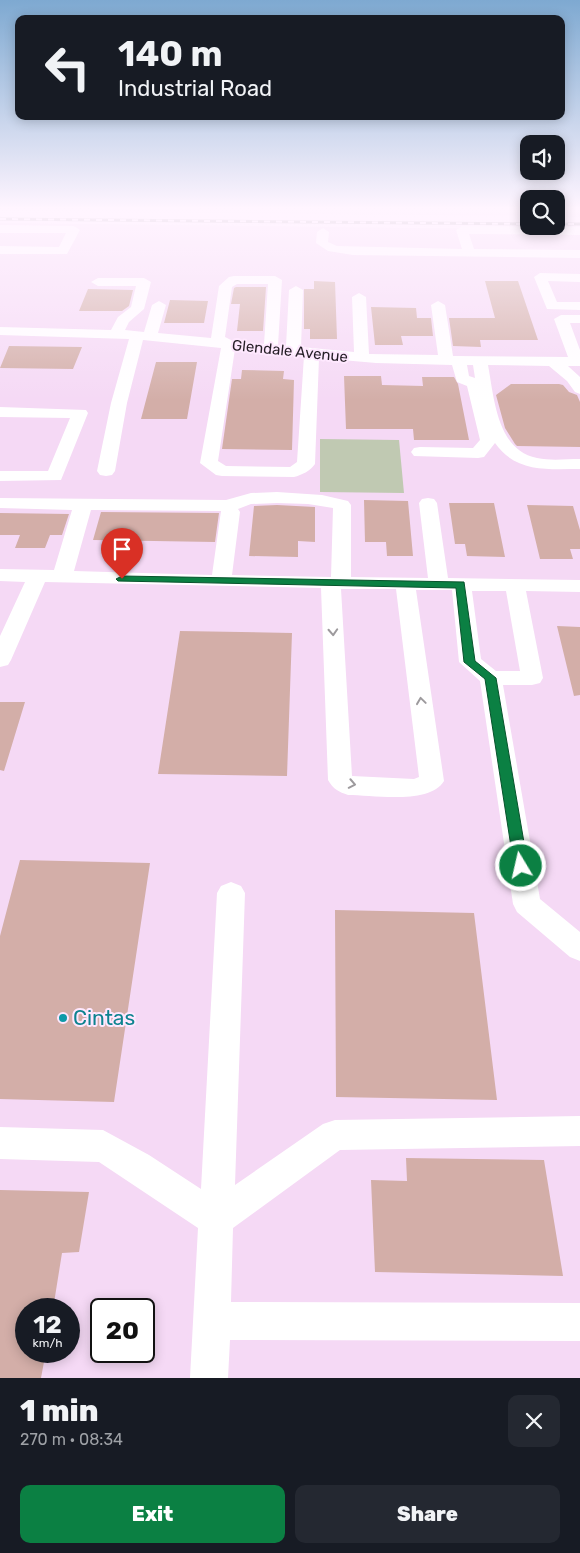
<!DOCTYPE html>
<html lang="en">
<head>
<meta charset="utf-8">
<style>
	:root { --surface:#171b24; --page:#242831; --text:#f1f3f6; --muted:#9ea1a6; --accent:#0b8043 }
	body { margin:0; font-family:Rubik,sans-serif; background:var(--page); color:var(--text); height:100vh; display:flex; flex-direction:column; font-size:19px; white-space:nowrap }
	* { box-sizing:border-box; margin:0 }
	p { font-size:16px; color:var(--muted) }
	.icon { flex:none; width:28px; height:28px; fill:none; stroke:currentColor; stroke-width:2; stroke-linecap:round; stroke-linejoin:round }
	.map { position:relative; height:1378px; overflow:hidden }
	.sheet { display:flex; flex-direction:column; background:var(--surface); flex:1 }
	.sheet>* { flex:none }
	.banner { position:absolute; left:15px; top:15px; width:550px; height:105px; border-radius:10px; box-shadow:0 2px 12px #0003; background:#171b24; color:var(--text); overflow:hidden }
	.controls { position:absolute; left:520px; top:135px; display:grid; gap:10px }
	.controls a { display:grid; place-items:center; width:45px; height:45px; border-radius:10px; background:var(--surface); box-shadow:0 2px 12px #0003; font-size:25px }
	.speed { position:absolute; left:15px; top:1298px; display:flex; gap:10px; font-size:25px; font-weight:700; text-align:center }
	.speed>* { display:grid; place-content:center; width:65px; height:65px; border-radius:50%; background:var(--surface); box-shadow:0 2px 12px #0003; line-height:1 }
	.speed small { font-size:12px; font-weight:400 }
	.speed .limit { border:2px solid #111; border-radius:8px; background:#fff; color:#111 }
	.pin { position:absolute; display:grid; place-items:center; width:42px; height:42px; color:#fff; margin:-51px -21px; border-radius:50% 50% 50% 0; rotate:-45deg; box-shadow:0 0 5px #0007 }
	.pin .icon { rotate:45deg }
	.me { position:absolute; width:55px; margin:-28px; rotate:351deg; stroke-linejoin:round; filter:drop-shadow(0 0 4px #0008) }
	.turn { display:flex; align-items:center; gap:18px; height:105px; padding:0 20px; font-size:22px }
	.turn .icon { width:65px; height:65px; stroke-width:2.5 }
	.turn b { display:block; font-size:35px; line-height:42px }
	.round { display:grid; place-items:center; flex:none; width:52px; height:52px; border-radius:10px; background:var(--page) }
	.head { display:flex; align-items:center; justify-content:space-between; height:85px; padding:0 20px }
	h1 { font-size:30px; font-weight:800; line-height:38px }
	.button { display:flex; gap:10px; margin-top:auto; padding:10px 20px }
	.button a { flex:1; height:58px; border-radius:10px; background:var(--accent); color:#fff; font-size:20px; font-weight:800; line-height:58px; text-align:center }
	.button a+a { background:var(--page); color:var(--text) }
	.map>svg:first-child { display:block }
	.built { fill:#f5d9f5; fill-rule:evenodd }
	.green { fill:#c0c9b2 }
	.building { fill:#d3aea8 }
	.lines { fill:none; stroke-linecap:round; stroke-linejoin:round }
	.minor { fill:#fff; fill-rule:evenodd }
	.rail-casing { stroke:#837684; stroke-width:3 }
	.rail { stroke:#fee8fe; stroke-width:2; stroke-dasharray:6; stroke-linecap:butt }
	.oneway { stroke:#9d9a9d }
	.route { fill:#0b8043; stroke:#07532c }
	.culture-dot { fill:#0f9aa8; stroke:#fee8fe; stroke-width:2 }
	.labels { text-anchor:middle; stroke-width:4; stroke-linejoin:round; paint-order:stroke }
	.far-street-label { font-size:15px; fill:#251e26; stroke:#fee8fe }
	.near-culture-label { font-size:21px; fill:#0d838f; stroke:#fee8fe; text-anchor:start }
</style>
</head>
<body>
<div class="map">
<svg width="580" height="1378" viewBox="0 0 580 1378">
	<rect width="100%" height="100%" fill="#fee8fe"/>
	<path class="built" d="M 0,207 L 529,207 L 529,216 L 0,211 Z
		M 556,207 L 580,207 L 580,217 L 556,217 Z
		M 0,223 L 580,230 L 580,1378 L 0,1378 ZM 26,1309 L 69,1309 L 69,1351 L 26,1351 ZM 101,1309 L 144,1309 L 144,1351 L 101,1351 Z"/>
	<path class="green" d="M 320,439 L 399,440 L 404,493 L 320,492 Z"/>
	<path class="building" d="M 314,281 L 335,282 L 337,339 L 310,339 L 310,329 L 304,329 L 304,289 L 314,289 Z
		M 485,281 L 518,281 L 538,340 L 480,340 L 481,347 L 453,346 L 449,318 L 495,318 Z
		M 236,287 L 266,287 L 263,331 L 237,331 L 240,304 L 231,304 L 234,288 Z
		M 88,289 L 133,290 L 129,306 L 122,311 L 79,311 Z
		M 170,300 L 208,301 L 204,323 L 164,323 Z
		M 371,307 L 416,308 L 417,318 L 431,318 L 433,336 L 401,336 L 403,345 L 375,345 Z
		M 9,346 L 82,347 L 73,369 L 0,368 Z
		M 156,362 L 197,362 L 187,419 L 141,419 Z
		M 242,370 L 284,371 L 283,379 L 294,380 L 292,450 L 222,449 L 232,379 L 241,379 Z
		M 344,376 L 381,376 L 382,385 L 423,386 L 422,377 L 454,377 L 458,384 L 469,440 L 414,440 L 413,429 L 346,429 Z
		M 511,384 L 559,384 L 563,385 L 569,392 L 577,395 L 580,402 L 580,447 L 517,446 L 515,444 L 505,428 L 496,395 Z
		M 364,500 L 408,501 L 413,556 L 387,556 L 386,542 L 365,542 Z
		M 449,503 L 494,503 L 505,557 L 467,556 L 465,544 L 455,544 Z
		M 277,505 L 315,507 L 315,542 L 298,541 L 298,557 L 249,556 L 254,506 Z
		M 527,505 L 573,506 L 580,530 L 580,549 L 570,549 L 573,559 L 540,559 Z
		M 101,512 L 219,513 L 215,542 L 93,540 Z
		M 0,513 L 69,514 L 62,535 L 50,535 L 45,548 L 15,548 L 20,535 L 0,535 Z
		M 557,626 L 580,627 L 580,695 L 574,696 Z
		M 180,631 L 292,633 L 287,776 L 158,774 Z
		M 0,702 L 25,702 L 4,771 L 0,770 Z
		M 20,860 L 150,863 L 114,1102 L 0,1099 L 0,936 Z
		M 335,910 L 474,913 L 497,1100 L 336,1097 Z
		M 406,1158 L 544,1160 L 563,1276 L 375,1272 L 371,1180 L 407,1181 Z
		M 0,1190 L 89,1192 L 79,1252 L 62,1253 L 53,1309 L 26,1309 L 26,1351 L 46,1351 L 41,1378 L 0,1378 Z"/>
	<g class="lines">
		<path class="minor" d="M 86,207 L 201,207 L 195,210 L 92,210 Z
			M 0,225 L 74,226 L 80,230 L 67,254 L 0,254 L 0,246 L 59,247 L 66,233 L 0,233 Z
			M 462,226 L 580,227 L 580,235 L 469,234 L 474,249 L 580,250 L 580,258 L 353,255 L 328,251 L 316,243 L 317,232 L 323,228 L 329,232 L 328,242 L 337,246 L 462,249 L 456,230 Z
			M 540,273 L 580,274 L 580,282 L 548,281 L 557,302 L 580,302 L 580,310 L 547,309 L 534,277 Z
			M 234,276 L 275,276 L 282,280 L 278,345 L 286,346 L 289,290 L 296,286 L 303,290 L 301,347 L 354,352 L 352,297 L 359,293 L 366,297 L 369,354 L 438,355 L 431,305 L 438,301 L 445,305 L 453,356 L 568,357 L 554,319 L 561,315 L 580,315 L 580,323 L 570,323 L 580,350 L 580,366 L 568,366 L 580,377 L 580,394 L 575,392 L 567,381 L 549,366 L 488,365 C 494,397 497,451 537,458 C 551,461 566,459 580,459 L 580,469 C 547,469 516,473 495,443 L 484,457 L 478,458 L 414,456 L 411,452 L 414,448 L 420,447 L 473,448 L 480,440 L 467,386 L 457,382 L 452,365 L 376,363 L 319,358 L 315,464 C 310,471 302,475 294,477 L 222,476 L 216,475 L 200,463 L 221,348 L 143,340 L 127,403 L 115,471 L 112,475 L 106,476 L 100,475 L 97,471 L 111,403 L 129,339 L 0,335 L 0,327 L 111,330 L 118,317 L 131,307 L 136,286 L 98,286 L 91,282 L 98,278 L 144,278 L 151,282 L 144,309 L 129,322 L 125,330 L 144,332 L 152,305 L 159,301 L 166,305 L 158,333 L 211,338 L 219,286 L 229,277 ZM 237,284 L 268,284 L 264,344 L 233,341 L 225,337 L 232,287 ZM 235,349 L 304,356 L 297,462 L 290,467 L 226,466 L 218,461 ZM 467,365 L 473,365 L 475,378 L 469,376 Z
			M 0,407 L 86,410 L 88,413 L 61,480 L 0,481 L 0,471 L 48,471 L 70,418 L 0,417 Z
			M 277,492 L 322,495 L 348,501 L 351,505 L 351,577 L 428,578 L 419,503 L 422,499 L 428,498 L 434,499 L 437,503 L 448,578 L 580,580 L 580,592 L 526,591 L 543,678 L 540,683 L 532,685 L 503,685 L 540,899 L 580,932 L 580,961 L 570,957 L 517,912 L 513,904 L 480,681 L 459,662 L 452,590 L 416,590 L 444,781 C 430,805 373,795 348,795 C 339,792 333,789 328,780 L 321,588 L 45,582 L 11,660 L 8,665 L 0,667 L 0,636 L 25,582 L 0,581 L 0,569 L 54,570 L 72,510 L 0,508 L 0,498 L 226,500 L 251,493 ZM 277,503 L 308,504 L 333,508 L 331,577 L 232,575 L 240,512 L 238,509 L 251,504 ZM 91,510 L 221,511 L 212,575 L 74,571 ZM 341,589 L 396,589 L 419,777 L 414,779 L 352,776 ZM 472,591 L 506,591 L 520,671 L 496,671 L 481,659 Z
			M 231,882 L 241,886 L 245,893 L 235,1185 L 323,1124 L 335,1120 L 580,1116 L 580,1146 L 340,1150 L 233,1228 L 231,1302 L 580,1303 L 580,1341 L 230,1340 L 228,1378 L 190,1378 L 198,1228 L 99,1162 L 0,1159 L 0,1127 L 103,1130 L 149,1155 L 201,1189 L 217,893 L 221,886 Z"/>
		<g class="rail-casing">
			<path id="rail" d="M 0,219 L 529,224
				M 556,224 L 580,224"/>
		</g>
		<use href="#rail" class="rail"/>
	</g>
	<defs><path id="oneway-chevron" d="M-2-3.5L2.5 0L-2 3.5" fill="none" stroke-width="1.6" stroke-linecap="round" stroke-linejoin="round" transform="scale(1.25)"/></defs>
	<g class="oneway">
		<use href="#oneway-chevron" transform="translate(333 632) rotate(87)"/>
		<use href="#oneway-chevron" transform="translate(421 701) rotate(-98)"/>
		<use href="#oneway-chevron" transform="translate(352 784) rotate(11)"/>
	</g>
	<linearGradient id="sky" x2="0" y2="1"><stop stop-color="#7ea9d1"/><stop offset="0.52" stop-color="#fff5ff"/><stop offset="1" stop-color="#fff5ff" stop-opacity="0"/></linearGradient>
	<rect width="580" height="400" fill="url(#sky)"/>
	<path class="route" d="M 122,576 L 464,582 L 475,661 L 496,678 L 528,866 L 526,870 L 516,870 L 514,866 L 485,679 L 464,662 L 456,588 L 118,581 L 116,579 Z"/>
	<circle class="culture-dot" cx="63" cy="1018" r="5"/>
	<g class="labels">
		<g class="far-street-label">
			<text transform="translate(290 351) rotate(6)" y="5">Glendale Avenue</text>
		</g>
		<g class="near-culture-label">
			<text x="73" y="1025">Cintas</text>
		</g>
	</g>
</svg>
<div class="controls">
<a><svg class="icon" aria-label="sound" viewBox="0 0 24 24"><path d="M4 9h4l5-4v14l-5-4H4zM17 9q2 3 0 6"/></svg></a>
<a><svg class="icon" aria-label="search" viewBox="0 0 24 24"><circle cx="10" cy="10" r="6"/><path d="M15 15l6 6"/></svg></a>
</div>
<div class="speed"><div>12<small>km/h</small></div><div class="limit">20</div></div>
<div class="pin" style="left:122px;top:579px;background:#d93025"><svg class="icon" aria-label="arrive" viewBox="0 0 24 24"><path d="M6 21V4h12l-3 4 3 4H6"/></svg></div>
<svg class="me" style="left:521px;top:866px" viewBox="-20 -20 40 40"><circle r="17" fill="#0b8043" stroke="#fff" stroke-width="3"/><path d="M0-11L8 9 0 5-8 9z" fill="#fff"/></svg>
<div class="banner">
<div class="turn"><svg class="icon" aria-label="left" viewBox="0 0 24 24"><path d="M17 20v-9H6M10 6l-5 5 5 5"/></svg><div><b>140 m</b>Industrial Road</div></div>
</div>
</div>
<section class="sheet">
<div class="head"><div><h1>1 min</h1><p>270 m · 08:34</p></div><a class="round"><svg class="icon" aria-label="close" viewBox="0 0 24 24"><path d="M6 6l12 12M18 6L6 18"/></svg></a></div>
<div class="button"><a>Exit</a><a>Share</a></div>
</section>
</body>
</html>
